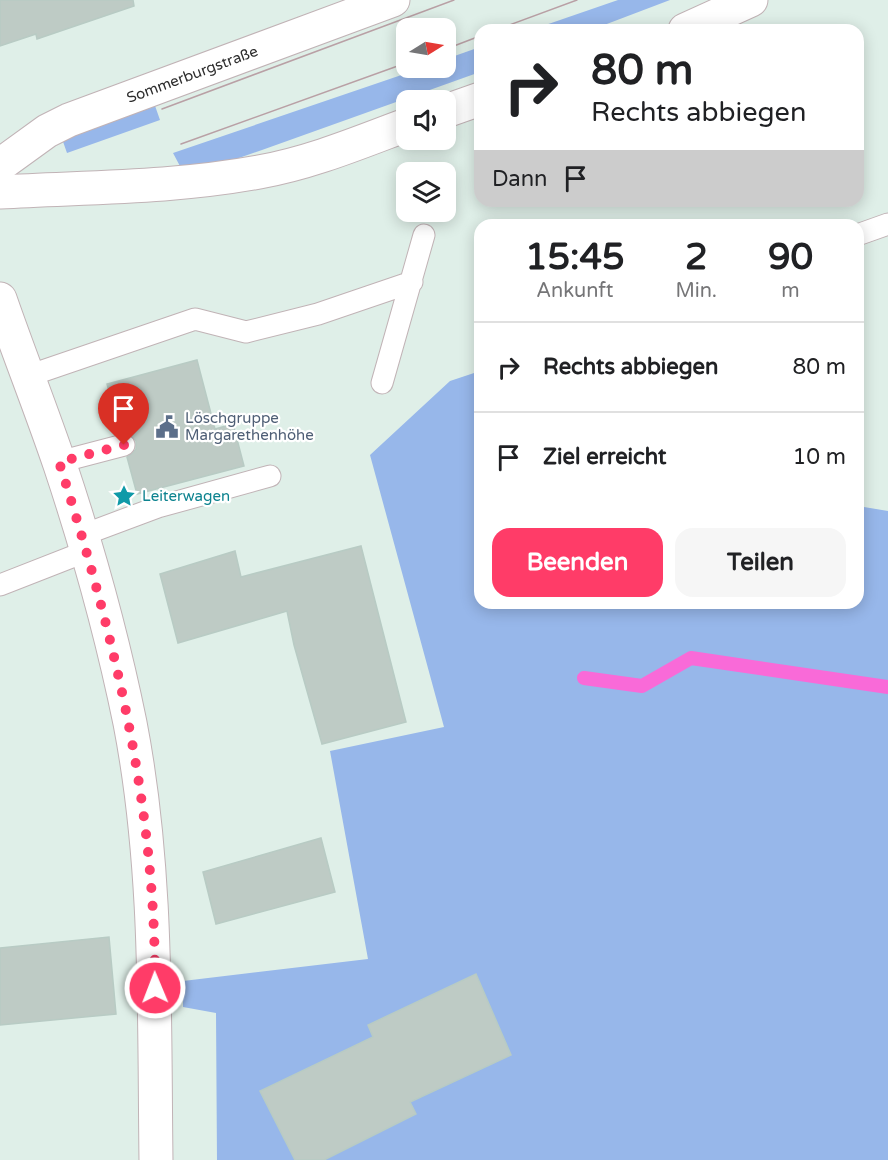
<!DOCTYPE html>
<html lang="de">
<head>
<meta charset="utf-8">
<style>
	:root { --surface:#fff; --page:#f6f6f6; --text:#202124; --muted:#757577; --line:#e0e0e0; --accent:#ff3c68 }
	body { margin:0; font-family:"Varela Round",sans-serif; background:var(--page); color:var(--text); height:100vh; display:flex; flex-direction:column; font-size:22px; white-space:nowrap }
	* { box-sizing:border-box; margin:0 }
	p { font-size:20px; color:var(--muted) }
	.icon { flex:none; width:33px; height:33px; fill:none; stroke:currentColor; stroke-width:2; stroke-linecap:round; stroke-linejoin:round }
	.map { position:relative; flex:1; overflow:hidden }
	.drawer { position:absolute; left:474px; top:219px; width:390px; height:390px; display:flex; flex-direction:column; background:var(--surface); border-radius:18px; box-shadow:0 3px 15px #0003 }
	.drawer>* { flex:none }
	.top-card { position:absolute; left:474px; top:24px; width:390px; height:183px; border-radius:18px; box-shadow:0 3px 15px #0003; background:#fff; color:var(--text); overflow:hidden }
	.needle { width:39px; rotate:79deg }
	.tools { position:absolute; left:396px; top:18px; display:grid; gap:12px }
	.tools a { display:grid; place-items:center; width:60px; height:60px; border-radius:12px; background:var(--surface); box-shadow:0 3px 15px #0003; font-size:30px }
	.pin { position:absolute; display:grid; place-items:center; width:51px; height:51px; color:#fff; margin:-62px -26px; border-radius:50% 50% 50% 0; rotate:-45deg; box-shadow:0 0 6px #0007 }
	.pin .icon { rotate:45deg }
	.me { position:absolute; width:66px; margin:-33px; rotate:359deg; stroke-linejoin:round; filter:drop-shadow(0 0 4px #0008) }
	.turn { display:flex; align-items:center; gap:21px; height:126px; padding:0 18px; font-size:27px }
	.turn .icon { width:78px; height:78px; stroke-width:2.5 }
	.turn b { display:block; font-size:42px; line-height:51px }
	.then { display:flex; align-items:center; height:57px; padding:0 18px; background:#0003; gap:12px; font-size:22px }
	.eta { display:flex; justify-content:space-evenly; align-items:center; height:102px; text-align:center }
	.eta b { font-size:36px; font-weight:800; line-height:42px }
	.primary-button { display:flex; gap:12px; margin-top:auto; padding:12px 18px }
	.primary-button a { flex:1; height:69px; border-radius:18px; background:var(--accent); color:#fff; font-size:24px; font-weight:800; line-height:69px; text-align:center }
	.primary-button a+a { background:var(--page); color:var(--text) }
	ul { padding:0; list-style:none }
	li { display:flex; align-items:center; gap:18px; height:90px; padding:0 18px; border-top:2px solid var(--line) }
	li div { flex:1 }
	li b { display:block; font-size:22px }
	li em { font-style:normal }
	.map>svg:first-child { display:block }
	.green { fill:#97b7ea }
	.lines { fill:none; stroke-linecap:round; stroke-linejoin:round }
	.stream { stroke:#f96ad8; stroke-width:14 }
	.building { fill:#becbc5; stroke:#b8cbc4; stroke-width:1.5 }
	.lane-casing { stroke:#c1b3b6; stroke-width:23 }
	.street-casing { stroke:#c1b3b6; stroke-width:35 }
	.secondary-casing { stroke:#c1b3b6; stroke-width:35 }
	.lane { stroke:#fff; stroke-width:21 }
	.street { stroke:#fff; stroke-width:33 }
	.secondary { stroke:#fff; stroke-width:33 }
	.tram { stroke:#b9a0a5; stroke-width:1.5 }
	.route { stroke:#ff3c68; stroke-width:10; stroke-dasharray:0 18 }
	.labels { text-anchor:middle; stroke-width:4.5; stroke-linejoin:round; paint-order:stroke }
	.street-label { font-size:15px; fill:#2d2d2d; stroke:#fff }
	.service-label { font-size:15px; fill:#4e5e75; stroke:#fff; text-anchor:start }
	.culture-label { font-size:15px; fill:#0d838f; stroke:#fff; text-anchor:start }
</style>
</head>
<body>
<div class="map">
<svg width="888" height="1160" viewBox="0 0 888 1160">
	<rect width="100%" height="100%" fill="#dfefe8"/>
	<path class="green" d="M 618,0 L 670,0 L 591,30 L 531,30 Z
		M 480,47 L 480,72 L 262,150 L 236,159 L 181,168 L 173,153 L 422,68 L 446,68 L 446,59 Z
		M 153,100 L 160,120 L 67,153 L 60,133 Z
		M 480,371 L 480,603 L 858,603 L 858,506 L 888,511 L 888,1160 L 217,1160 L 216,1013 L 183,1007 L 183,981 L 368,959 L 330,751 L 444,727 L 370,455 L 450,381 Z"/>
	<g class="lines">
		<path class="stream" d="M 584,678 L 642,686 L 691,658 L 888,687"/>
	</g>
	<path class="building" d="M 0,0 L 133,0 L 134,6 L 37,39 L 36,34 L 0,46 Z
		M 197,360 L 215,429 L 233,424 L 244,466 L 137,494 L 127,457 L 132,454 L 136,449 L 136,441 L 128,433 L 120,433 L 107,384 Z
		M 361,546 L 406,722 L 322,744 L 294,645 L 287,611 L 178,643 L 160,574 L 235,551 L 241,577 Z
		M 321,838 L 335,892 L 216,924 L 203,872 Z
		M 109,937 L 116,1014 L 0,1025 L 0,948 Z
		M 476,974 L 511,1055 L 410,1102 L 416,1114 L 324,1160 L 295,1160 L 260,1091 L 373,1037 L 368,1025 Z"/>
	<g class="lines">
		<g class="lane-casing">
			<path id="lane" d="M 860,234 L 888,224
				M 28,376 L 195,319 L 246,332 L 318,314 L 412,282
				M 382,383 L 424,235
				M 59,462 L 124,445
				M 83,535 L 158,507 L 270,476
				M 0,585 L 87,551"/>
		</g>
		<g class="street-casing">
			<path id="street" d="M 0,299 C 19,354 41,409 60,465 C 88,549 112,635 130,723 C 158,868 154,1013 156,1160"/>
		</g>
		<g class="secondary-casing">
			<g id="secondary">
				<path d="M 685,30 L 751,0"/>
				<path d="M 446,111 L 480,99"/>
				<path id="s1" d="M 0,165 L 47,131 L 69,120 L 393,0"/>
				<path d="M 0,192 C 87,187 173,188 259,172 C 310,163 358,143 406,125"/>
			</g>
		</g>
		<use href="#lane" class="lane"/>
		<use href="#street" class="street"/>
		<use href="#secondary" class="secondary"/>
		<path class="tram" d="M 496,30 L 577,0
			M 446,49 L 480,36
			M 162,109 L 454,0
			M 181,144 L 406,63"/>
	</g>
	<g class="lines">
		<path class="route" d="M 124,445 L 59,462 C 114,634 156,806 155,988"/>
	</g>
	<defs>
		<g id="civic-bare" transform="scale(1.8)"><path d="M-.6-6.5H3V-4.5H.6V-3L4-1V1h2V6H-6V1h2V-1L-.6-3ZM-1.2 2.5V6h2.4V2.5Z" fill="#5c6f8a" stroke="#fff" stroke-width="2.5" paint-order="stroke"/></g>
		<g id="sight-bare" transform="scale(1.8)"><path d="M0-6L1.8-2.2L6-1.7L2.9 1.2L3.7 5.4L0 3.3L-3.7 5.4L-2.9 1.2L-6-1.7L-1.8-2.2Z" fill="#0f9aa8" stroke="#fff" stroke-width="2.5" paint-order="stroke"/></g>
	</defs>
	<g fill-rule="evenodd">
		<use href="#civic-bare" x="167" y="427"/>
		<use href="#sight-bare" x="124" y="496"/>
	</g>
	<g class="labels">
		<g class="street-label">
			<text dy="5" stroke="none"><textPath href="#s1" startOffset="214">Sommerburgstraße</textPath></text>
		</g>
		<g class="service-label">
			<text x="185" y="423">Löschgruppe<tspan x="185" dy="17">Margarethenhöhe</tspan></text>
		</g>
		<g class="culture-label">
			<text x="142" y="501">Leiterwagen</text>
		</g>
	</g>
</svg>
<div class="tools">
<a><svg class="needle" viewBox="-14 -14 28 28"><path d="M0-13l5 13h-10z" fill="#e53935"/><path d="M0 13l5-13h-10z" fill="#757577"/></svg></a>
<a><svg class="icon" aria-label="sound" viewBox="0 0 24 24"><path d="M4 9h4l5-4v14l-5-4H4zM17 9q2 3 0 6"/></svg></a>
<a><svg class="icon" aria-label="layers" viewBox="0 0 24 24"><path d="M12 4l9 5-9 5-9-5zM3 14l9 5 9-5"/></svg></a>
</div>
<div class="pin" style="left:124px;top:445px;background:#d93025"><svg class="icon" aria-label="arrive" viewBox="0 0 24 24"><path d="M6 21V4h12l-3 4 3 4H6"/></svg></div>
<svg class="me" style="left:155px;top:988px" viewBox="-20 -20 40 40"><circle r="17" fill="#ff3c68" stroke="#fff" stroke-width="3"/><path d="M0-11L8 9 0 5-8 9z" fill="#fff"/></svg>
<div class="top-card">
<div class="turn"><svg class="icon" aria-label="right" viewBox="0 0 24 24"><path d="M7 20v-9h11M14 6l5 5-5 5"/></svg><div><b>80 m</b>Rechts abbiegen</div></div>
<div class="then">Dann<svg class="icon" aria-label="arrive" viewBox="0 0 24 24"><path d="M6 21V4h12l-3 4 3 4H6"/></svg></div>
</div>
<section class="drawer">
<div class="eta">
<div><b>15:45</b><p>Ankunft</p></div>
<div><b>2</b><p>Min.</p></div>
<div><b>90</b><p>m</p></div>
</div>
<ul>
<li><svg class="icon" aria-label="right" viewBox="0 0 24 24"><path d="M7 20v-9h11M14 6l5 5-5 5"/></svg><div><b>Rechts abbiegen</b></div><em>80 m</em></li>
<li><svg class="icon" aria-label="arrive" viewBox="0 0 24 24"><path d="M6 21V4h12l-3 4 3 4H6"/></svg><div><b>Ziel erreicht</b></div><em>10 m</em></li>
</ul>
<div class="primary-button"><a>Beenden</a><a>Teilen</a></div>
</section>
</div>
</body>
</html>
